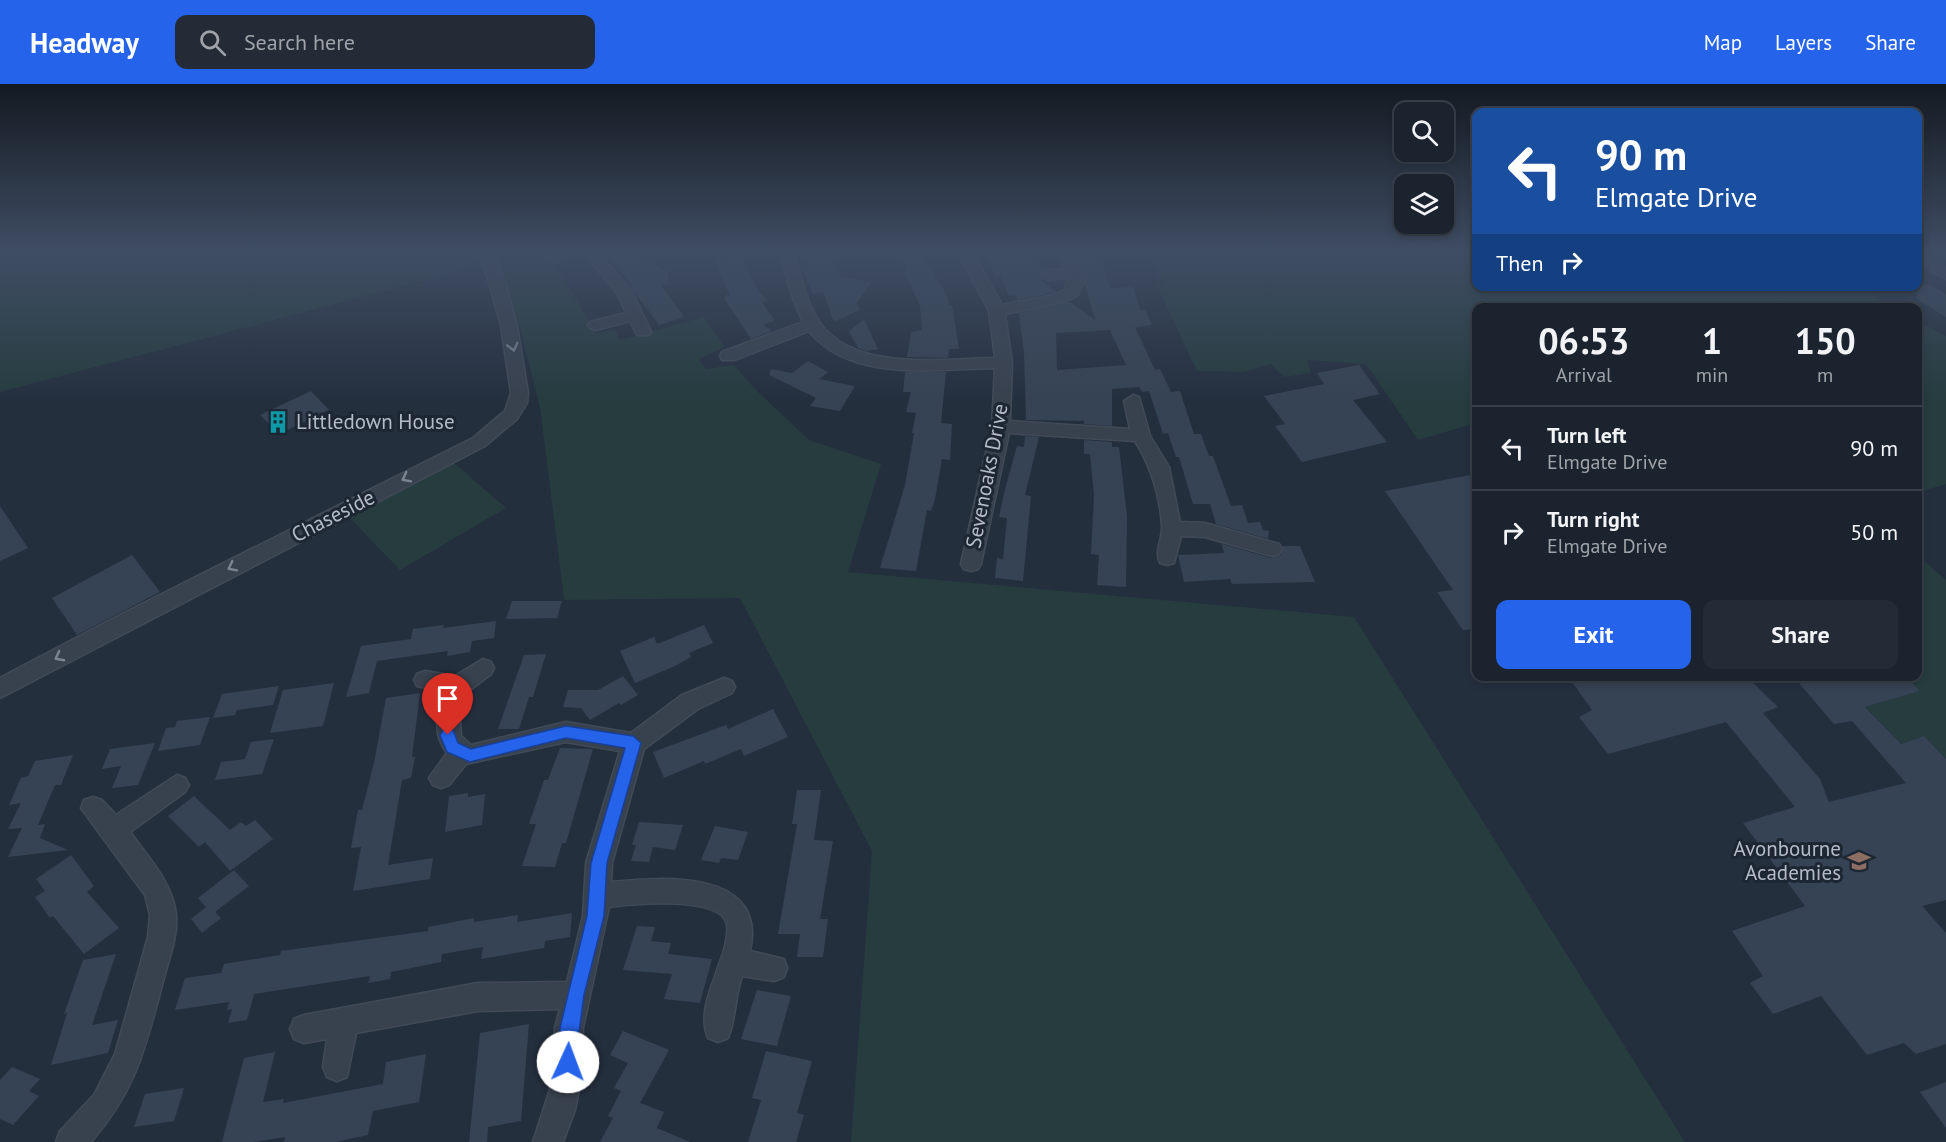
<!DOCTYPE html>
<html lang="en">
<head>
<meta charset="utf-8">
<style>
	:root { --surface:#1b232e; --page:#242b36; --text:#f1f3f6; --muted:#a0a4aa; --line:#39404a; --accent:#2563eb }
	body { margin:0; font-family:"PT Sans",sans-serif; background:var(--page); color:var(--text); height:100vh; display:flex; flex-direction:column; font-size:22px; white-space:nowrap }
	* { box-sizing:border-box; margin:0 }
	p { font-size:20px; color:var(--muted) }
	.icon { flex:none; width:33px; height:33px; fill:none; stroke:currentColor; stroke-width:2; stroke-linecap:round; stroke-linejoin:round }
	.map { position:relative; flex:1; overflow:hidden }
	.details { position:absolute; left:1472px; top:219px; width:450px; height:378px; display:flex; flex-direction:column; background:var(--surface); border-radius:12px; box-shadow:0 3px 9px #0003,0 0 0 2px var(--line) }
	.details>* { flex:none }
	.top-card { position:absolute; left:1472px; top:24px; width:450px; height:183px; border-radius:12px; box-shadow:0 3px 9px #0003,0 0 0 2px var(--line); background:#1a4fa0; color:#fff; overflow:hidden }
	.tools { position:absolute; left:1394px; top:18px; display:grid; gap:12px }
	.tools a { display:grid; place-items:center; width:60px; height:60px; border-radius:12px; background:var(--surface); box-shadow:0 3px 9px #0003,0 0 0 2px var(--line); font-size:30px }
	.pin { position:absolute; display:grid; place-items:center; width:51px; height:51px; color:#fff; margin:-62px -26px; border-radius:50% 50% 50% 0; rotate:-45deg; box-shadow:0 0 6px #0007 }
	.pin .icon { rotate:45deg }
	.me { position:absolute; width:66px; margin:-33px; rotate:2deg; stroke-linejoin:round; filter:drop-shadow(0 0 4px #0008) }
	.turn { display:flex; align-items:center; gap:21px; height:126px; padding:0 24px; font-size:27px }
	.turn .icon { width:78px; height:78px; stroke-width:2.5 }
	.turn b { display:block; font-size:42px; line-height:51px }
	.then { display:flex; align-items:center; height:57px; padding:0 24px; background:#0003; gap:12px; font-size:22px }
	.eta { display:flex; justify-content:space-evenly; align-items:center; height:102px; text-align:center }
	.eta b { font-size:36px; font-weight:600; line-height:42px }
	.button { display:flex; gap:12px; margin-top:auto; padding:12px 24px }
	.button a { flex:1; height:69px; border-radius:12px; background:var(--accent); color:#fff; font-size:24px; font-weight:600; line-height:69px; text-align:center }
	.button a+a { background:var(--page); color:var(--text) }
	ul { padding:0; list-style:none }
	li { display:flex; align-items:center; gap:18px; height:84px; padding:0 24px; border-top:2px solid var(--line) }
	li div { flex:1 }
	li b { display:block; font-size:22px }
	li em { font-style:normal }
	header { display:flex; align-items:center; gap:36px; box-sizing:border-box; height:84px; padding:0 30px; background:var(--accent); color:#fff }
	header strong { font-size:28px }
	nav { display:flex; gap:33px; margin-inline-start:auto; font-size:21px }
	.search { width:420px; height:54px; background:var(--page); display:flex; align-items:center; gap:15px; box-sizing:border-box; padding:0 21px; border-radius:12px; color:var(--muted); font-size:22px }
	.map>svg:first-child { display:block }
	.green { fill:#263c3f }
	.building { fill:#364354; fill-rule:evenodd }
	.lines { fill:none; stroke-linecap:round; stroke-linejoin:round }
	.minor-casing { stroke:#414a57; stroke-width:3 }
	.minor { fill:#38414e; fill-rule:evenodd }
	.oneway { stroke:#7c8592 }
	.route { fill:#2563eb; stroke:#184099; stroke-width:1.5 }
	.labels { text-anchor:middle; stroke-width:6; stroke-linejoin:round; paint-order:stroke }
	.poi-label { font-size:21px; fill:#b4bcc9; stroke:#1d2633; text-anchor:start }
	.street-label { font-size:21px; fill:#b4bcc9; stroke:#1d2633 }
</style>
</head>
<body>
<header>
<strong>Headway</strong>
<div class="search"><svg class="icon" aria-label="search" viewBox="0 0 24 24"><circle cx="10" cy="10" r="6"/><path d="M15 15l6 6"/></svg>Search here</div>
<nav><a>Map</a><a>Layers</a><a>Share</a></nav>
</header>
<div class="map">
<svg width="1946" height="1058" viewBox="0 0 1946 1058">
	<rect width="100%" height="100%" fill="#242f3e"/>
	<path class="green" d="M 0,169 L 485,169 L 487,180 L 0,308 Z
		M 494,169 L 548,169 L 596,249 L 615,246 L 620,256 L 704,233 L 724,263 L 699,275 L 706,285 L 734,281 L 753,303 L 809,356 L 881,380 L 848,488 L 1354,533 L 1685,1058 L 851,1058 L 872,767 L 740,514 L 564,516 L 540,324 L 519,239 Z
		M 1146,169 L 1476,169 L 1476,202 L 1857,202 L 1893,223 L 1476,224 L 1476,339 L 1418,356 L 1366,280 L 1307,276 L 1311,289 L 1284,293 L 1271,280 L 1244,288 L 1197,287 L 1156,200 L 1164,201 Z
		M 1917,237 L 1946,252 L 1946,400 L 1917,409 Z
		M 453,378 L 506,424 L 400,486 L 349,433 Z
		M 1917,471 L 1946,496 L 1946,675 L 1924,652 L 1901,660 L 1865,623 L 1920,607 L 1905,593 L 1917,592 Z"/>
	<path class="building" d="M 606,169 L 632,169 L 668,188 L 668,200 L 662,202 L 684,233 L 659,241 L 631,203 L 633,202 Z
		M 809,169 L 828,169 L 841,192 L 871,199 L 857,219 L 860,226 L 836,237 L 833,236 L 823,208 L 813,210 L 803,188 L 810,186 L 805,176 L 811,175 Z
		M 897,169 L 918,169 L 927,183 L 930,182 L 947,212 L 949,221 L 952,221 L 959,265 L 949,265 L 948,274 L 907,273 L 911,248 L 922,246 L 920,222 L 904,187 L 908,186 Z
		M 987,169 L 1035,169 L 1042,186 L 1037,192 L 1056,208 L 1017,216 L 1016,211 L 1009,212 L 1000,192 L 995,193 Z
		M 1100,170 L 1110,204 L 1133,203 L 1140,226 L 1145,226 L 1152,241 L 1135,243 L 1155,286 L 1160,285 L 1171,308 L 1180,307 L 1194,350 L 1201,350 L 1209,372 L 1213,372 L 1231,422 L 1242,421 L 1248,439 L 1260,438 L 1263,446 L 1269,447 L 1268,455 L 1216,440 L 1210,420 L 1193,420 L 1179,373 L 1176,373 L 1168,349 L 1163,350 L 1149,307 L 1142,308 L 1139,303 L 1112,305 L 1112,342 L 1084,340 L 1084,337 L 1026,336 L 1024,269 L 1019,229 L 1070,218 L 1095,236 L 1077,172 ZM 1110,246 L 1126,281 L 1057,286 L 1056,249 Z
		M 741,171 L 755,201 L 767,217 L 762,218 L 775,237 L 763,240 L 772,247 L 751,255 L 724,214 L 727,211 L 731,214 L 714,177 Z
		M 1929,200 L 1946,210 L 1946,233 L 1917,215 L 1917,203 Z
		M 864,235 L 878,265 L 867,267 L 858,264 L 849,247 Z
		M 808,277 L 828,288 L 819,295 L 855,302 L 840,327 L 810,322 L 816,314 L 769,291 L 771,285 L 792,289 Z
		M 1359,281 L 1380,310 L 1353,316 L 1387,358 L 1302,378 L 1275,342 L 1285,340 L 1264,312 L 1324,300 L 1317,289 Z
		M 905,288 L 946,288 L 941,339 L 952,340 L 950,376 L 942,375 L 935,415 L 931,427 L 927,426 L 916,487 L 880,484 L 905,401 L 914,349 L 912,349 L 916,329 L 906,328 L 911,308 L 903,308 Z
		M 311,307 L 329,326 L 279,350 L 260,331 Z
		M 1025,352 L 1039,353 L 1025,411 L 1031,412 L 1023,497 L 995,494 L 997,474 L 1003,475 L 1007,434 L 999,433 L 1004,409 L 1017,362 L 1024,363 Z
		M 1084,356 L 1112,358 L 1112,363 L 1119,363 L 1127,432 L 1126,503 L 1097,501 L 1099,471 L 1091,470 L 1094,411 L 1090,370 L 1084,370 Z
		M 1476,390 L 1476,545 L 1463,546 L 1437,508 L 1453,506 L 1385,407 Z
		M 0,422 L 28,464 L 0,477 Z
		M 1222,460 L 1271,474 L 1281,471 L 1283,462 L 1300,462 L 1315,498 L 1232,500 L 1230,495 L 1184,498 L 1178,471 L 1224,469 Z
		M 132,471 L 160,508 L 77,551 L 52,514 Z
		M 512,517 L 562,517 L 557,534 L 506,535 Z
		M 496,537 L 494,554 L 472,557 L 470,568 L 447,572 L 448,567 L 377,577 L 369,609 L 346,613 L 361,562 L 411,555 L 413,545 L 444,541 L 443,544 Z
		M 704,541 L 713,559 L 689,569 L 691,573 L 675,582 L 635,599 L 620,567 L 654,553 L 657,560 Z
		M 546,570 L 533,613 L 529,613 L 519,645 L 498,645 L 524,571 Z
		M 623,592 L 638,611 L 621,621 L 619,619 L 590,636 L 581,624 L 563,623 L 568,606 L 598,606 Z
		M 1568,592 L 1707,592 L 1710,596 L 1721,592 L 1746,592 L 1778,623 L 1763,629 L 1820,695 L 1829,718 L 1906,699 L 1852,637 L 1834,640 L 1793,592 L 1905,592 L 1920,607 L 1865,623 L 1901,660 L 1924,652 L 1946,675 L 1946,816 L 1922,822 L 1946,849 L 1946,960 L 1916,970 L 1904,959 L 1867,971 L 1821,912 L 1773,930 L 1750,899 L 1763,892 L 1732,847 L 1805,822 L 1743,739 L 1795,723 L 1726,638 L 1608,670 L 1579,633 L 1592,626 Z
		M 334,599 L 323,642 L 270,649 L 283,606 Z
		M 279,602 L 273,621 L 237,626 L 235,631 L 213,634 L 222,610 Z
		M 420,609 L 412,673 L 415,673 L 411,694 L 402,696 L 388,781 L 433,774 L 430,795 L 353,807 L 361,763 L 351,764 L 358,726 L 362,726 L 374,679 L 386,614 Z
		M 773,625 L 788,653 L 744,672 L 741,665 L 705,680 L 704,677 L 664,694 L 653,668 L 726,641 L 728,645 Z
		M 210,633 L 200,661 L 158,667 L 166,644 L 175,643 L 177,637 Z
		M 274,655 L 262,690 L 215,696 L 221,678 L 245,675 L 251,658 Z
		M 155,659 L 138,701 L 112,704 L 121,682 L 102,685 L 110,665 Z
		M 560,664 L 593,665 L 566,759 L 562,759 L 555,783 L 522,782 L 536,740 L 529,740 L 544,696 L 548,696 Z
		M 73,671 L 61,701 L 55,701 L 38,741 L 45,740 L 40,754 L 68,766 L 8,773 L 22,744 L 8,745 L 21,719 L 9,721 L 21,694 L 28,692 L 35,677 Z
		M 797,706 L 821,706 L 814,756 L 833,757 L 820,835 L 828,835 L 823,873 L 797,873 L 800,850 L 778,850 L 797,740 L 792,740 Z
		M 468,709 L 468,713 L 485,710 L 482,741 L 445,748 L 449,712 Z
		M 194,712 L 230,746 L 241,738 L 246,742 L 255,736 L 273,755 L 230,787 L 205,758 L 199,763 L 168,732 Z
		M 639,738 L 683,741 L 675,766 L 653,763 L 649,778 L 631,777 L 636,761 L 632,761 Z
		M 715,742 L 748,748 L 738,776 L 721,774 L 719,779 L 701,776 Z
		M 71,771 L 94,802 L 87,808 L 119,844 L 84,870 L 53,832 L 50,834 L 35,813 L 45,807 L 36,795 Z
		M 234,786 L 249,802 L 215,828 L 221,834 L 202,849 L 191,835 L 206,823 L 198,814 Z
		M 572,829 L 570,853 L 545,857 L 544,864 L 481,875 L 483,863 L 442,870 L 441,878 L 391,888 L 390,895 L 368,899 L 370,892 L 254,910 L 247,936 L 228,939 L 232,925 L 227,926 L 229,918 L 175,926 L 185,894 L 221,889 L 224,880 L 280,871 L 281,867 L 428,847 L 428,843 L 474,834 L 474,838 L 518,831 L 517,838 Z
		M 637,842 L 655,843 L 651,857 L 671,859 L 668,870 L 712,875 L 700,919 L 664,915 L 672,890 L 623,886 Z
		M 116,870 L 92,941 L 118,936 L 108,969 L 51,981 L 67,929 L 64,930 L 83,876 Z
		M 757,906 L 791,912 L 777,962 L 741,955 Z
		M 529,940 L 521,1037 L 488,1043 L 487,1058 L 469,1058 L 480,949 Z
		M 623,947 L 669,966 L 640,1019 L 664,1028 L 657,1044 L 690,1058 L 600,1058 L 613,1034 L 608,1032 L 621,1007 L 614,1004 L 628,979 L 610,971 Z
		M 766,967 L 812,977 L 797,1029 L 804,1031 L 796,1058 L 748,1058 L 761,1016 L 752,1014 Z
		M 275,968 L 263,1018 L 284,1015 L 283,1019 L 383,1000 L 386,978 L 426,970 L 419,1018 L 373,1027 L 368,1051 L 335,1058 L 284,1058 L 285,1053 L 254,1058 L 222,1058 L 244,974 Z
		M 12,983 L 40,995 L 29,1007 L 39,1012 L 13,1041 L 0,1035 L 0,996 Z
		M 1946,998 L 1946,1044 L 1920,1008 Z
		M 184,1004 L 174,1037 L 134,1043 L 145,1010 Z"/>
	<g class="lines">
		<g class="minor-casing">
			<path id="minor" d="M 478,169 L 493,169 L 505,198 L 517,242 L 528,309 L 527,319 L 517,335 L 485,362 L 0,614 L 0,594 L 112,535 L 473,354 L 505,327 L 511,309 L 501,242 L 489,198 Z
				M 553,169 L 575,169 L 554,179 L 546,174 Z
				M 584,169 L 599,169 L 632,208 L 651,248 L 649,251 L 637,251 L 630,237 L 596,246 L 590,244 L 588,241 L 590,238 L 626,229 L 617,209 Z
				M 779,169 L 794,169 C 801,192 806,219 820,239 C 855,288 942,275 995,274 L 989,227 L 958,169 L 973,169 L 1002,221 L 1053,211 L 1065,206 L 1067,194 L 1047,196 L 1039,191 L 1047,186 L 1065,185 L 1061,174 L 1064,171 L 1074,171 L 1084,198 L 1077,212 L 1063,218 L 1005,230 L 1012,279 L 1010,337 L 1130,345 L 1124,317 L 1133,311 L 1139,313 L 1150,352 L 1169,383 L 1180,438 L 1205,439 L 1279,460 L 1282,465 L 1279,470 L 1272,472 L 1205,453 L 1181,452 L 1174,479 L 1167,481 L 1160,479 C 1154,468 1163,454 1162,442 C 1160,411 1151,383 1135,357 L 1009,349 L 981,480 L 978,485 L 971,487 L 964,485 L 961,480 L 992,342 L 995,284 C 936,285 851,299 809,247 L 734,276 L 722,276 L 720,272 L 722,268 L 803,238 L 794,217 Z
				M 1917,169 L 1946,184 L 1946,195 L 1917,179 Z
				M 483,575 L 491,578 L 494,584 L 491,590 L 466,609 L 460,634 L 461,652 L 471,661 L 566,638 L 631,649 L 682,611 L 724,594 L 732,597 L 735,603 L 732,609 L 698,625 L 644,665 L 612,779 L 611,798 C 663,793 768,785 750,867 L 784,875 L 787,884 L 784,893 L 774,897 L 742,892 C 735,912 736,935 728,954 L 718,958 L 708,954 C 700,935 707,914 714,895 C 719,879 729,859 727,841 C 723,811 631,820 609,823 L 583,944 L 581,996 L 575,1026 L 563,1058 L 533,1058 L 553,996 L 555,944 L 560,925 L 478,927 L 356,949 L 347,993 L 337,997 L 327,993 L 323,983 L 327,955 L 304,959 L 294,955 L 290,945 L 294,935 L 304,931 L 478,899 L 567,898 L 583,832 L 586,779 L 620,667 L 566,658 L 466,680 L 449,701 L 441,704 L 433,701 L 429,694 L 447,669 C 432,650 437,629 444,608 L 417,602 L 414,596 L 417,590 L 425,587 L 455,592 Z
				M 177,691 L 185,694 L 189,701 L 185,708 L 130,748 C 148,773 173,799 176,831 C 178,852 169,874 164,894 C 146,960 138,1004 91,1058 L 56,1058 L 60,1047 L 94,1011 L 115,970 L 148,853 L 150,831 L 145,811 L 81,724 L 84,716 L 93,713 L 102,716 L 116,731 Z"/>
		</g>
		<use href="#minor" class="minor"/>
	</g>
	<defs><path id="oneway-chevron" d="M-2-3.5L2.5 0L-2 3.5" fill="none" stroke-width="1.6" stroke-linecap="round" stroke-linejoin="round" transform="scale(1.5)"/></defs>
	<g class="oneway">
		<use href="#oneway-chevron" transform="translate(513 263) rotate(76)"/>
		<use href="#oneway-chevron" transform="translate(406 394) rotate(153)"/>
		<use href="#oneway-chevron" transform="translate(232 483) rotate(153)"/>
		<use href="#oneway-chevron" transform="translate(59 573) rotate(152)"/>
	</g>
	<linearGradient id="sky" x2="0" y2="1"><stop stop-color="#141a22"/><stop offset="0.53" stop-color="#3f4d63"/><stop offset="1" stop-color="#3f4d63" stop-opacity="0"/></linearGradient>
	<rect width="1946" height="317" fill="url(#sky)"/>
	<path class="route" d="M 566,642 L 633,652 L 641,659 L 607,779 L 604,832 L 584,911 L 574,985 L 568,987 L 561,985 L 559,978 L 560,944 L 587,832 L 591,779 L 625,664 L 566,654 L 470,678 L 447,668 L 440,651 L 443,646 L 453,646 L 458,659 L 471,665 Z"/>
	<defs>
		<g id="building-bare" transform="scale(1.8)"><path d="M-4-6H4V6H1V3H-1V6H-4ZM-2.5-4.3h1.7v1.8h-1.7ZM.8-4.3h1.7v1.8H.8ZM-2.5-1h1.7V.8h-1.7ZM.8-1h1.7V.8H.8Z" fill="#0f9aa8" stroke="#1d2633" stroke-width="2.5" paint-order="stroke"/></g>
		<g id="school-bare" transform="scale(1.8)"><path d="M0-5L7-2L0 1L-7-2ZM-4 1L0 2.5L4 1V4Q0 6-4 4Z" fill="#8d6e63" stroke="#1d2633" stroke-width="2.5" paint-order="stroke"/></g>
	</defs>
	<g fill-rule="evenodd">
		<use href="#building-bare" x="278" y="338"/>
		<use href="#school-bare" x="1859" y="777"/>
	</g>
	<g class="labels">
		<g class="poi-label">
			<text x="296" y="345">Littledown House</text>
			<text x="1841" y="772" text-anchor="end">Avonbourne<tspan x="1841" dy="24">Academies</tspan></text>
		</g>
		<g class="street-label">
			<text transform="translate(987 392) rotate(-79)" y="7">Sevenoaks Drive</text>
			<text transform="translate(333 432) rotate(-27)" y="7">Chaseside</text>
		</g>
	</g>
</svg>
<div class="tools">
<a><svg class="icon" aria-label="search" viewBox="0 0 24 24"><circle cx="10" cy="10" r="6"/><path d="M15 15l6 6"/></svg></a>
<a><svg class="icon" aria-label="layers" viewBox="0 0 24 24"><path d="M12 4l9 5-9 5-9-5zM3 14l9 5 9-5"/></svg></a>
</div>
<div class="pin" style="left:448px;top:651px;background:#d93025"><svg class="icon" aria-label="arrive" viewBox="0 0 24 24"><path d="M6 21V4h12l-3 4 3 4H6"/></svg></div>
<svg class="me" style="left:568px;top:978px" viewBox="-20 -20 40 40"><circle r="19" fill="#fff"/><path d="M0-13L10 11 0 6-10 11z" fill="#2563eb"/></svg>
<div class="top-card">
<div class="turn"><svg class="icon" aria-label="left" viewBox="0 0 24 24"><path d="M17 20v-9H6M10 6l-5 5 5 5"/></svg><div><b>90 m</b>Elmgate Drive</div></div>
<div class="then">Then<svg class="icon" aria-label="right" viewBox="0 0 24 24"><path d="M7 20v-9h11M14 6l5 5-5 5"/></svg></div>
</div>
<section class="details">
<div class="eta">
<div><b>06:53</b><p>Arrival</p></div>
<div><b>1</b><p>min</p></div>
<div><b>150</b><p>m</p></div>
</div>
<ul>
<li><svg class="icon" aria-label="left" viewBox="0 0 24 24"><path d="M17 20v-9H6M10 6l-5 5 5 5"/></svg><div><b>Turn left</b><p>Elmgate Drive</p></div><em>90 m</em></li>
<li><svg class="icon" aria-label="right" viewBox="0 0 24 24"><path d="M7 20v-9h11M14 6l5 5-5 5"/></svg><div><b>Turn right</b><p>Elmgate Drive</p></div><em>50 m</em></li>
</ul>
<div class="button"><a>Exit</a><a>Share</a></div>
</section>
</div>
</body>
</html>
